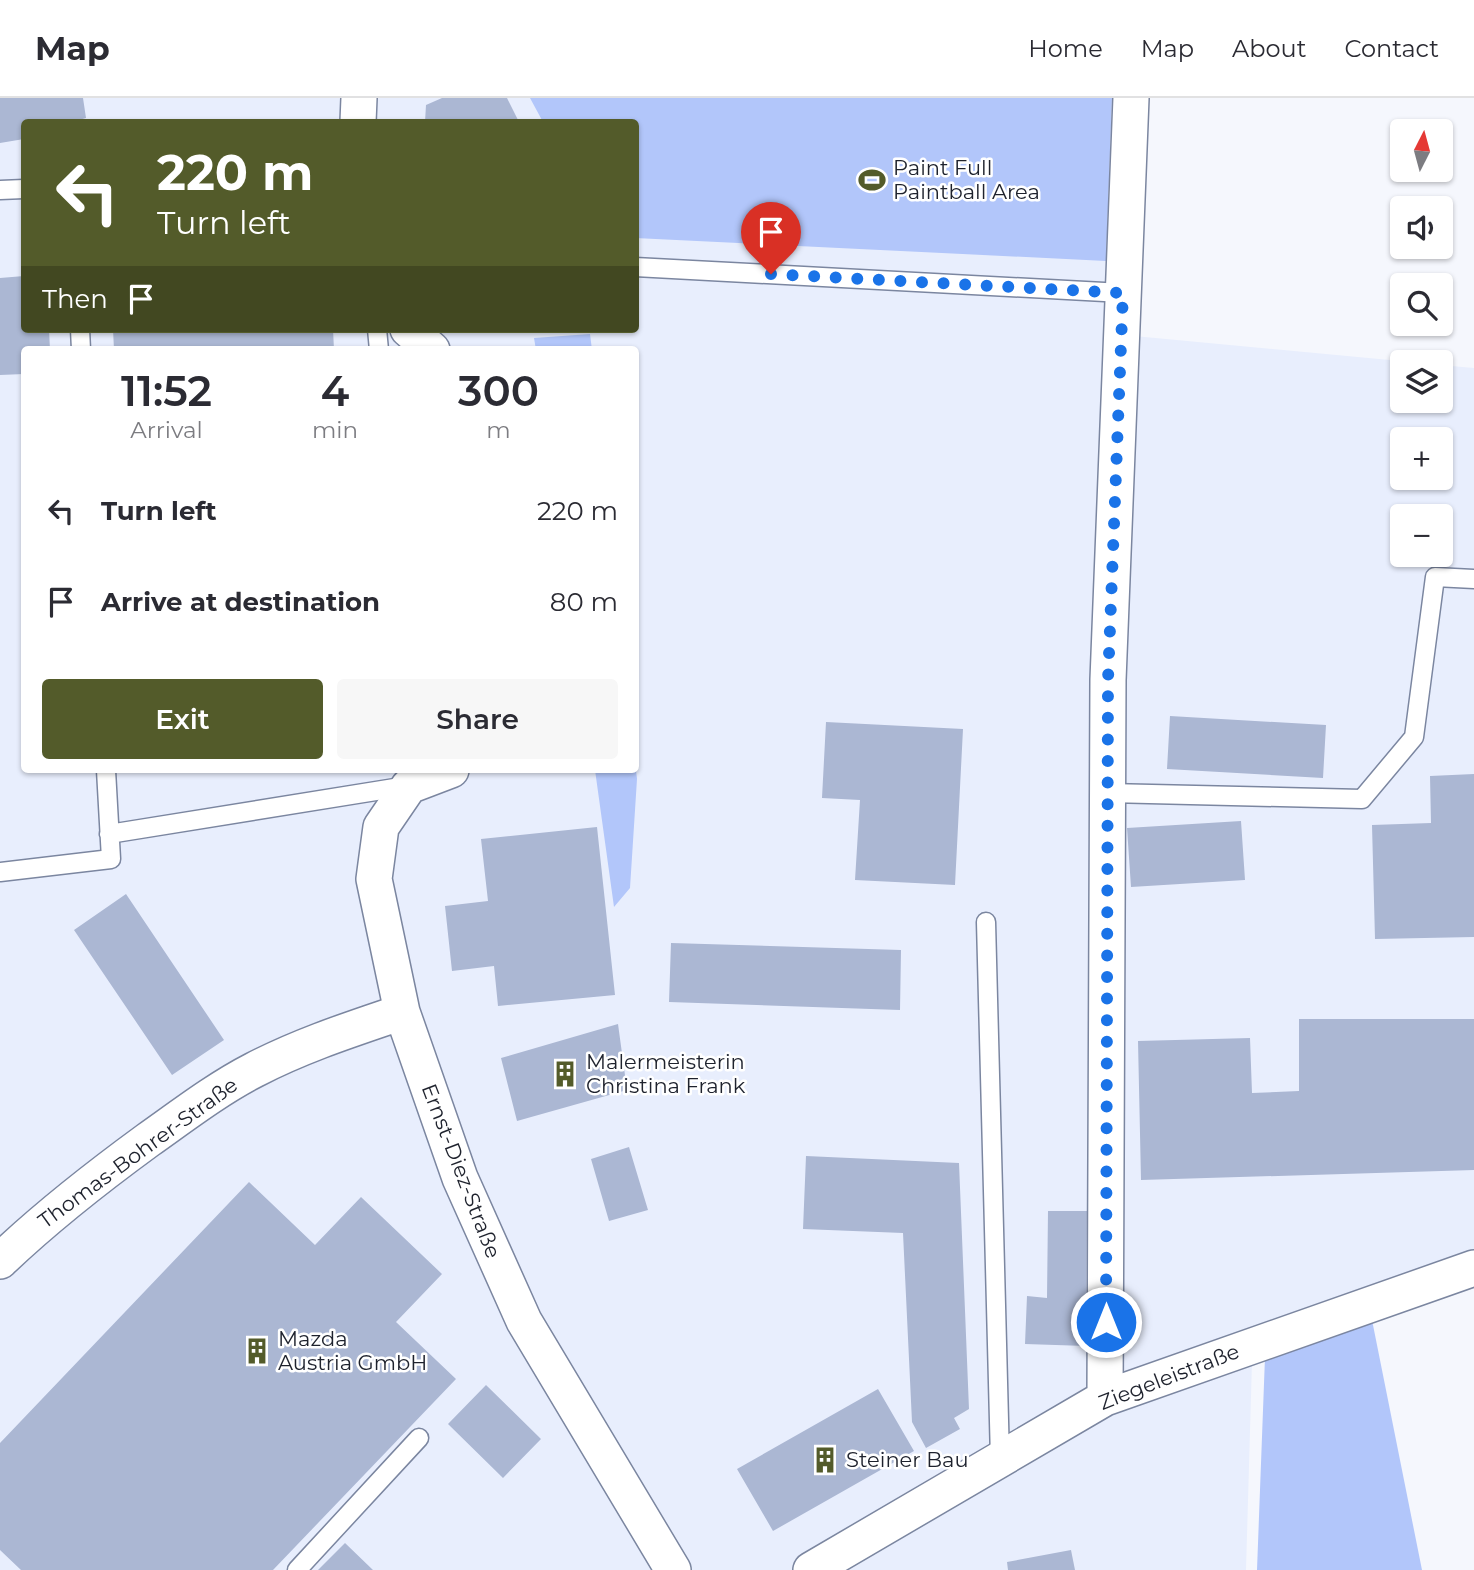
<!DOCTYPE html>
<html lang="en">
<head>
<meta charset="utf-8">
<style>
	:root { --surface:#fff; --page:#f7f7f7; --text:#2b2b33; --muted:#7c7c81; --line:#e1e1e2; --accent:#535b2a }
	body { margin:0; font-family:Montserrat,sans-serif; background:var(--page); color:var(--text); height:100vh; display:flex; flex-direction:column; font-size:26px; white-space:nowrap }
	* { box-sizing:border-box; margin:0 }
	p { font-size:23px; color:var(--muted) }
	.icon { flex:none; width:38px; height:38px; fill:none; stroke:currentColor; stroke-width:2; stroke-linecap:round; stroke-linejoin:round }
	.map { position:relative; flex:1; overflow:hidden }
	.sheet { position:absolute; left:21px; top:248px; width:618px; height:427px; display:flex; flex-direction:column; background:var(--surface); border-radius:7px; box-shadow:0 2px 5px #0004 }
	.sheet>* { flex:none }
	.guide { position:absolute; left:21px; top:21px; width:618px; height:214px; border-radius:7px; box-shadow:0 2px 5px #0004; background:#535b2a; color:#fff; overflow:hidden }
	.needle { width:46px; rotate:6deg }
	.controls { position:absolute; left:1390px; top:21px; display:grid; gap:14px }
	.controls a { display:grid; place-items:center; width:63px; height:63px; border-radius:7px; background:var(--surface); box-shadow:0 2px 5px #0004; font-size:35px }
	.pin { position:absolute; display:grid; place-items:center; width:60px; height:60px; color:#fff; margin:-72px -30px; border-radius:50% 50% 50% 0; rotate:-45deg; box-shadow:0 0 7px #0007 }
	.pin .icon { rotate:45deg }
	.me { position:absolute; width:77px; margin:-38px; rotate:0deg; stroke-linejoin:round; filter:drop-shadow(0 0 5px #0008) }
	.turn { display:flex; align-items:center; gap:24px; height:147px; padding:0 21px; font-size:32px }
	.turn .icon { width:91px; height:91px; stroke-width:2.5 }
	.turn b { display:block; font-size:49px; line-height:60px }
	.then { display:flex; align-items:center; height:66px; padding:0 21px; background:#0003; gap:14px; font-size:26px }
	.eta { display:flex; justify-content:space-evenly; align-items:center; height:119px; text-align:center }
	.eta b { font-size:42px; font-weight:600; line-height:49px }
	.action { display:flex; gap:14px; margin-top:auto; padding:14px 21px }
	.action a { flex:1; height:80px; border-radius:7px; background:var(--accent); color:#fff; font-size:28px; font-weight:600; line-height:80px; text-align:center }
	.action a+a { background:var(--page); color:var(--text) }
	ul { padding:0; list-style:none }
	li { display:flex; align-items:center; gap:21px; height:91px; padding:0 21px }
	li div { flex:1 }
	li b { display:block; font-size:26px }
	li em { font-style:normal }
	header { display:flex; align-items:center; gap:42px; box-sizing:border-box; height:98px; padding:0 35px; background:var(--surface); border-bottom:2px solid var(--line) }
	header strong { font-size:33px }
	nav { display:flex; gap:38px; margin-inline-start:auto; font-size:24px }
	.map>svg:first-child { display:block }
	.built { fill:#e8eefd; fill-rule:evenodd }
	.green { fill:#b2c6fa }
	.building { fill:#abb7d3 }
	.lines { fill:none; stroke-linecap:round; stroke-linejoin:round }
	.service-casing { stroke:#7b86a0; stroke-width:21 }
	.minor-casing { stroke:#7b86a0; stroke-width:38 }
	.service { stroke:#fff; stroke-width:18 }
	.minor { stroke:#fff; stroke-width:35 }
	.route { stroke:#1a73e8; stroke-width:12; stroke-dasharray:0 21.6 }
	.labels { text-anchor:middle; stroke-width:5; stroke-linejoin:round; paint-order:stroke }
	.poi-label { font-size:21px; fill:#1e222d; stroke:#fff; text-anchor:start }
	.street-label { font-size:21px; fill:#1e222d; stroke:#fff }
</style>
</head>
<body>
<header>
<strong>Map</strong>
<nav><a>Home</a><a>Map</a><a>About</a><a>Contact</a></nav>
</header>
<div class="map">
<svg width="1474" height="1472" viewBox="0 0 1474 1472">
	<rect width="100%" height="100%" fill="#f5f7fd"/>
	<path class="built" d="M 0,0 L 1121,0 L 1113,236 L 1411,264 L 1402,264 L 1402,303 L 1440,303 L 1440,267 L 1474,270 L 1474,1155 L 1253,1229 L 1246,1472 L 0,1472 ZM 24,24 L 635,24 L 635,231 L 24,231 ZM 24,252 L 635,252 L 635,672 L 24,672 ZM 1402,341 L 1440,341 L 1440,380 L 1402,380 ZM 1402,418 L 1440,418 L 1440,457 L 1402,457 Z"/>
	<path class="green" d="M 530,0 L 1112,0 L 1106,163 L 635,140 L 635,24 L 543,24 Z
		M 590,236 L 592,252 L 536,252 L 534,240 Z
		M 635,664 L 637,681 L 630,790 L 614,809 L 595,672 L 635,672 Z
		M 1372,1222 L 1422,1472 L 1257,1472 L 1265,1259 Z"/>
	<path class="building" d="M 0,0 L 83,0 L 86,20 L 72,24 L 24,24 L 24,41 L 0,45 Z
		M 442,0 L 507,0 L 519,24 L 425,24 L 426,7 Z
		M 24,178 L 24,231 L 49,231 L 50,252 L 24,252 L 24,276 L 0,277 L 0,180 Z
		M 113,231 L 333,231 L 334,252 L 114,252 Z
		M 1170,618 L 1326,627 L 1323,680 L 1167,671 Z
		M 826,624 L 963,631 L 955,787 L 855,782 L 860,702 L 822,700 Z
		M 1474,676 L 1474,839 L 1375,841 L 1372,727 L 1431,725 L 1430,678 Z
		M 1241,723 L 1245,782 L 1131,789 L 1127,730 Z
		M 597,729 L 615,897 L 498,908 L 494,868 L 452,873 L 445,808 L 488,803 L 481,741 Z
		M 126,796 L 224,942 L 172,977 L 74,832 Z
		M 671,845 L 901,852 L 900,912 L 669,904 Z
		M 1299,921 L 1474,921 L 1474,1072 L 1141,1082 L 1138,943 L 1250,940 L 1252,995 L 1299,993 Z
		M 618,926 L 627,992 L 517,1023 L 501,960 Z
		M 629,1049 L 648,1112 L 609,1123 L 591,1061 Z
		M 806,1058 L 959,1065 L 969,1311 L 954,1320 L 960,1331 L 926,1350 L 912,1324 L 903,1135 L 803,1131 Z
		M 249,1084 L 315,1147 L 361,1099 L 442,1176 L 396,1224 L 456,1281 L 273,1472 L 21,1472 L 0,1452 L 0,1345 Z
		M 1048,1113 L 1087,1113 L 1086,1248 L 1025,1246 L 1027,1198 L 1047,1200 Z
		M 486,1287 L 541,1341 L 503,1380 L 448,1326 Z
		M 878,1291 L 914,1353 L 773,1433 L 737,1371 Z
		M 345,1445 L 373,1472 L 318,1472 Z
		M 1071,1452 L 1075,1472 L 1008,1472 L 1007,1464 Z"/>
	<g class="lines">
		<g class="service-casing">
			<path id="service" d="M 0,92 L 24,91
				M 635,169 L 1123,195
				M 80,231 L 81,252
				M 377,231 L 379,252
				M 1108,695 L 1362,701 L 1414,639 L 1435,479 L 1474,481
				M 109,736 L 407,688
				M 0,774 L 111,761 L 106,672
				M 986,824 L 1000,1361
				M 297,1472 L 419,1340"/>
		</g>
		<g class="minor-casing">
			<path id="minor" d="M 358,24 L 359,0
				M 408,231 L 432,252
				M 451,672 L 409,688 L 381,729 L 374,781 L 402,914 L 460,1080 L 524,1223 L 673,1472
				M 0,1163 C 46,1119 96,1080 148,1042 C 182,1018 217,991 254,972 C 302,947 352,931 402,914
				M 1105,1300 L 1108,582 L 1131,0
				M 811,1472 L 1105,1300 L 1474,1170"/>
		</g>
		<use href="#service" class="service"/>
		<use href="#minor" class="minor"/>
	</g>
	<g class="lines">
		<path class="route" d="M 771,176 L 1123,195 L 1108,582 L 1106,1224"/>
	</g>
	<defs>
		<g id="stadium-bare" transform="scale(2.1)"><path d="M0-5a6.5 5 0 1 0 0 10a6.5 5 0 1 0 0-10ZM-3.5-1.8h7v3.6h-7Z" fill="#535b2a" stroke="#fff" stroke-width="2.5" paint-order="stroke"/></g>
		<g id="building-bare" transform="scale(2.1)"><path d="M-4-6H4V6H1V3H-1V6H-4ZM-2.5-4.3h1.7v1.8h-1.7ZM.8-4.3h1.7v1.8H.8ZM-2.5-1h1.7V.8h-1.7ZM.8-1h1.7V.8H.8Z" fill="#535b2a" stroke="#fff" stroke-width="2.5" paint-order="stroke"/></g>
	</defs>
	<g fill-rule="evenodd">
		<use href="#stadium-bare" x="872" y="82"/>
		<use href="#building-bare" x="565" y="976"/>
		<use href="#building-bare" x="257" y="1253"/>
		<use href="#building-bare" x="825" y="1362"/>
	</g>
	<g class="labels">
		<g class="poi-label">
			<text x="893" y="77">Paint Full<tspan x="893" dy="24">Paintball Area</tspan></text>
			<text x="586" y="971">Malermeisterin<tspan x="586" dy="24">Christina Frank</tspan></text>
			<text x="278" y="1248">Mazda<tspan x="278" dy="24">Austria GmbH</tspan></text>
			<text x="846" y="1369">Steiner Bau</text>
		</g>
		<g class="street-label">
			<text transform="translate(138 1055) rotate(-36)" y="7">Thomas-Bohrer-Straße</text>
			<text transform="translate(461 1073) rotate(69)" y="7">Ernst-Diez-Straße</text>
			<text transform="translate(1169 1279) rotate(-21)" y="7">Ziegeleistraße</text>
		</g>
	</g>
</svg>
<div class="controls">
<a><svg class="needle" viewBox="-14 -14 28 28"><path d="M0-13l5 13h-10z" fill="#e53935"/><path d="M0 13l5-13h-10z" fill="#7c7c81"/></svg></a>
<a><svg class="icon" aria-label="sound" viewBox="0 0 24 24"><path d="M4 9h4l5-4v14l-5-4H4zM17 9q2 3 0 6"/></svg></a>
<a><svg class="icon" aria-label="search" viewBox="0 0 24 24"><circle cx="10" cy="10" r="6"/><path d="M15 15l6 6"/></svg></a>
<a><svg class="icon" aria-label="layers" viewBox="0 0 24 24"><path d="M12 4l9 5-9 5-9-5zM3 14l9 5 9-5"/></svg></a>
<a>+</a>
<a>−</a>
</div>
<div class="pin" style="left:771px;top:176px;background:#d93025"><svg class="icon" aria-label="arrive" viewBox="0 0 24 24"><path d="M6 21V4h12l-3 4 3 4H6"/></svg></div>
<svg class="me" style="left:1106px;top:1224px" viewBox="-20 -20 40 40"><circle r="17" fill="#1a73e8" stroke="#fff" stroke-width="3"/><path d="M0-11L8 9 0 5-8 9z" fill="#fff"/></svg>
<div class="guide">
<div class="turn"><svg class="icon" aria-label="left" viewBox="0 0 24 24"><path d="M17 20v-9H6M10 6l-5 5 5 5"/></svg><div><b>220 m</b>Turn left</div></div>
<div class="then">Then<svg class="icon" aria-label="arrive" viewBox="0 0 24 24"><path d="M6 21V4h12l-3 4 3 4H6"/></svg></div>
</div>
<section class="sheet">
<div class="eta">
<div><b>11:52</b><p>Arrival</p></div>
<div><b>4</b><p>min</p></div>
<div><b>300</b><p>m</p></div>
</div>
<ul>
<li><svg class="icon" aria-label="left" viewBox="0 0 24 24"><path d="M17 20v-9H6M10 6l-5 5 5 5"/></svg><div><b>Turn left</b></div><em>220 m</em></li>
<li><svg class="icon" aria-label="arrive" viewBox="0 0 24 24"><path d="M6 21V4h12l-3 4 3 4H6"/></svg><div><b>Arrive at destination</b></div><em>80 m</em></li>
</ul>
<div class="action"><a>Exit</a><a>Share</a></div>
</section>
</div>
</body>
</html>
